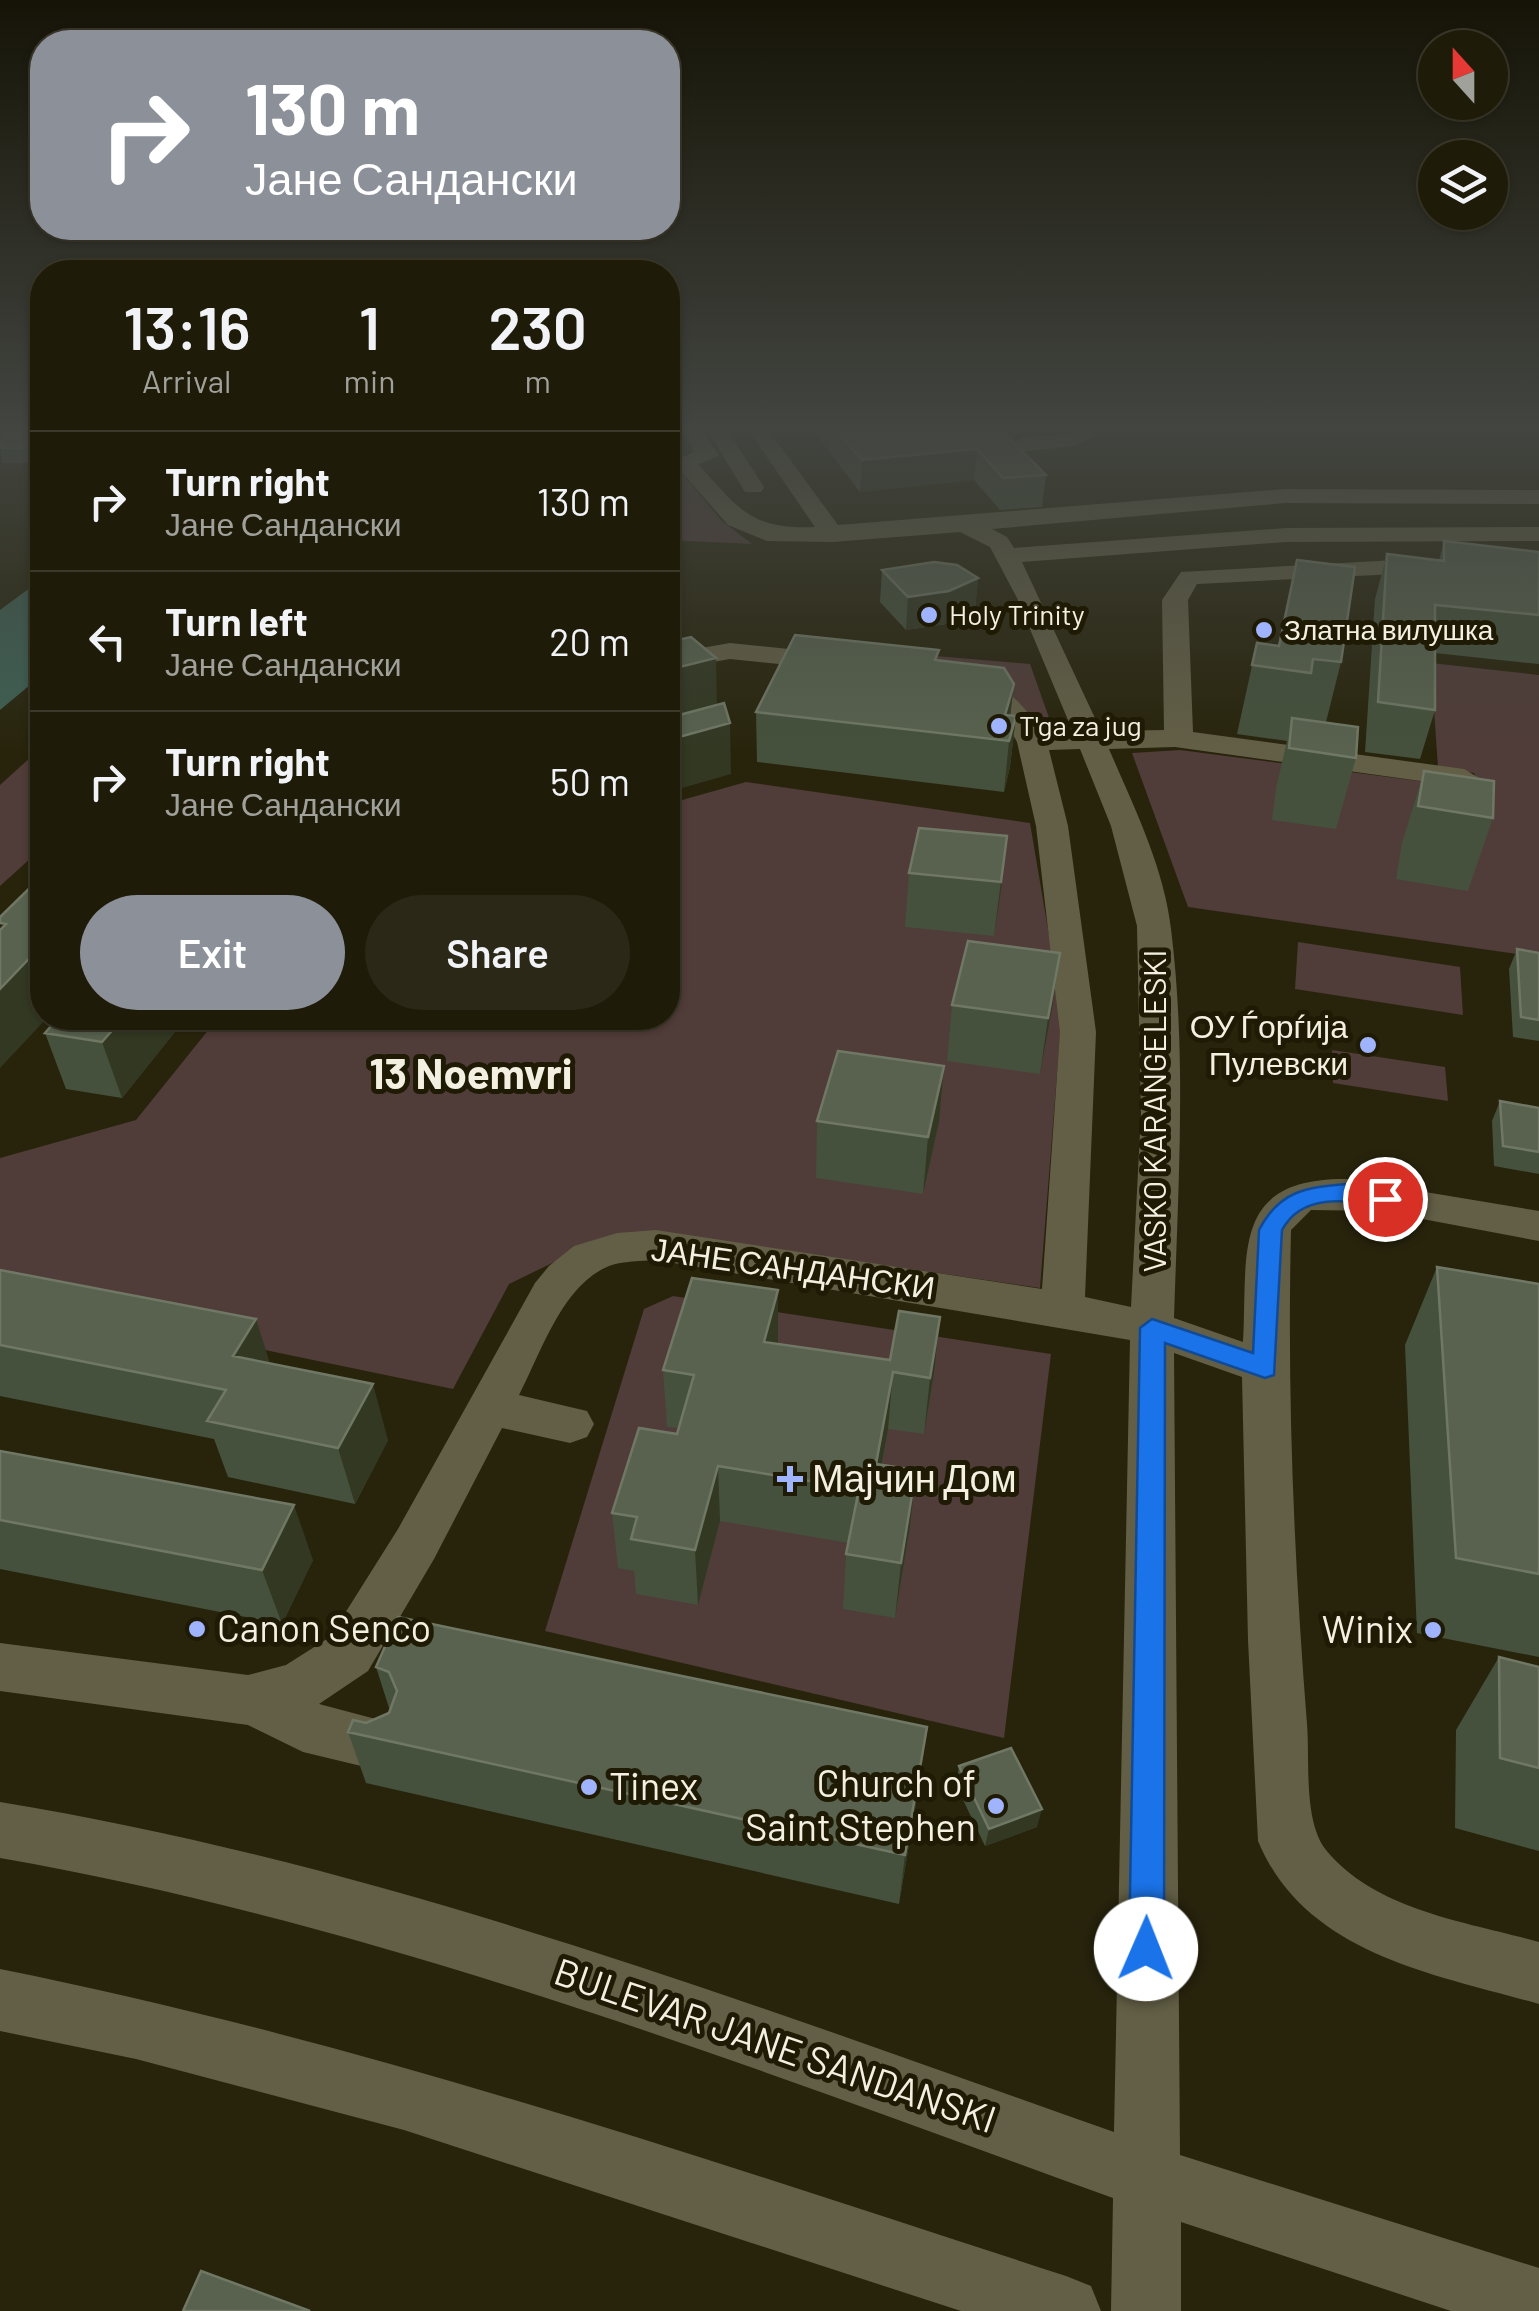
<!DOCTYPE html>
<html lang="en">
<head>
<meta charset="utf-8">
<style>
	:root { --surface:#1e1b09; --page:#2b2817; --text:#f1f3f6; --muted:#a1a19c; --line:#3c392a; --accent:#8c9099 }
	body { margin:0; font-family:Barlow,sans-serif; background:var(--page); color:var(--text); height:100vh; display:flex; flex-direction:column; font-size:38px; white-space:nowrap }
	* { box-sizing:border-box; margin:0 }
	p { font-size:32px; color:var(--muted) }
	.icon { flex:none; width:55px; height:55px; fill:none; stroke:currentColor; stroke-width:2; stroke-linecap:round; stroke-linejoin:round }
	.map { position:relative; flex:1; overflow:hidden }
	.panel { position:absolute; left:30px; top:260px; width:650px; height:770px; display:flex; flex-direction:column; background:var(--surface); border-radius:40px; box-shadow:0 2px 8px #0004,0 0 0 2px var(--line) }
	.panel>* { flex:none }
	.banner { position:absolute; left:30px; top:30px; width:650px; height:210px; border-radius:40px; box-shadow:0 2px 8px #0004,0 0 0 2px var(--line); background:#8c9099; color:#fff; overflow:hidden }
	.needle { width:65px; rotate:339deg }
	.tools { position:absolute; left:1418px; top:30px; display:grid; gap:20px }
	.tools a { display:grid; place-items:center; width:90px; height:90px; border-radius:50%; background:var(--surface); box-shadow:0 2px 8px #0004,0 0 0 2px var(--line); font-size:50px }
	.pin { position:absolute; display:grid; place-items:center; width:85px; height:85px; color:#fff; margin:-42px; border:5px solid #fff; border-radius:50%; box-shadow:0 2px 10px #0007 }
	.me { position:absolute; width:110px; margin:-55px; rotate:1deg; stroke-linejoin:round; filter:drop-shadow(0 0 8px #0008) }
	.turn { display:flex; align-items:center; gap:35px; height:210px; padding:0 50px; font-size:45px }
	.turn .icon { width:130px; height:130px; stroke-width:2.5 }
	.turn b { display:block; font-size:70px; line-height:85px }
	.eta { display:flex; justify-content:space-evenly; align-items:center; height:170px; text-align:center }
	.eta b { font-size:60px; font-weight:600; line-height:70px }
	.primary-button { display:flex; gap:20px; margin-top:auto; padding:20px 50px }
	.primary-button a { flex:1; height:115px; border-radius:60px; background:var(--accent); color:#fff; font-size:40px; font-weight:600; line-height:115px; text-align:center }
	.primary-button a+a { background:var(--page); color:var(--text) }
	ul { padding:0; list-style:none }
	li { display:flex; align-items:center; gap:30px; height:140px; padding:0 50px; border-top:2px solid var(--line) }
	li div { flex:1 }
	li b { display:block; font-size:38px }
	li em { font-style:normal }
	.map>svg:first-child { display:block }
	.green { fill:#503c38 }
	.water { fill:#3f6053 }
	.lines { fill:none; stroke-linecap:round; stroke-linejoin:round }
	.minor { fill:#635f46; fill-rule:evenodd }
	.wall { fill:#45513c }
	.shaded-wall { fill:#323822 }
	.building { fill:#58624e; stroke:#707865; stroke-width:2.5 }
	.route { fill:#1a73e8; stroke:#114b97; stroke-width:2.5 }
	.poi-dot { fill:#a0b3fd; stroke:#1e1a04; stroke-width:4 }
	.labels { text-anchor:middle; stroke-width:10; stroke-linejoin:round; paint-order:stroke }
	.far-poi-label { font-size:28px; fill:#f3f0e2; stroke:#1e1a04; text-anchor:start }
	.poi-label { font-size:32px; fill:#f3f0e2; stroke:#1e1a04; text-anchor:end }
	.street-label { font-size:32px; fill:#f3f0e2; stroke:#1e1a04 }
	.near-poi-label { font-size:38px; fill:#f3f0e2; stroke:#1e1a04; text-anchor:start }
	.near-street-label { font-size:38px; fill:#f3f0e2; stroke:#1e1a04 }
	.district-label { font-size:42px; font-weight:bold; fill:#f3f0e2; stroke:#1e1a04 }
</style>
</head>
<body>
<div class="map">
<svg width="1539" height="2311" viewBox="0 0 1539 2311">
	<rect width="100%" height="100%" fill="#28240c"/>
	<path class="green" d="M 676,466 L 722,521 L 752,544 L 668,540 L 668,467 Z
		M 900,653 L 1030,664 L 1052,726 L 1035,728 Z
		M 1431,663 L 1539,675 L 1539,957 L 1188,907 L 1132,753 L 1180,750 L 1481,789 L 1474,773 L 1438,768 Z
		M 42,747 L 42,848 L 0,886 L 0,785 Z
		M 746,782 L 1030,823 L 1062,1012 L 1040,1288 L 652,1231 L 579,1250 L 509,1284 L 453,1389 L 0,1295 L 0,1158 L 136,1120 L 218,1018 L 668,1018 L 668,804 Z
		M 1298,942 L 1460,967 L 1463,1015 L 1295,989 Z
		M 1332,1050 L 1445,1067 L 1448,1101 L 1333,1083 Z
		M 673,1296 L 1051,1354 L 1004,1738 L 545,1631 L 644,1309 Z"/>
	<path class="water" d="M 42,579 L 42,675 L 0,710 L 0,610 Z"/>
	<g class="lines">
		<path class="minor" d="M 11,428 L 39,428 L 0,445 L 0,432 Z
			M 681,428 L 701,428 L 719,456 L 698,464 C 739,509 751,530 815,527 L 747,428 L 767,428 L 838,525 L 1285,489 L 1539,490 L 1539,504 L 1285,503 L 992,529 L 1007,537 L 1014,548 L 1286,528 L 1539,527 L 1539,541 L 1286,542 L 1022,562 L 1101,731 L 1164,730 L 1162,600 L 1181,572 L 1396,560 L 1539,560 L 1539,574 L 1396,574 L 1197,584 L 1188,600 L 1193,732 L 1464,769 L 1479,778 L 1475,784 L 1464,787 L 1175,747 L 1109,749 C 1133,805 1164,867 1171,929 C 1187,1057 1178,1190 1174,1318 L 1243,1342 C 1248,1253 1230,1178 1347,1179 L 1539,1211 L 1539,1241 L 1380,1211 L 1311,1210 L 1291,1230 C 1287,1395 1294,1560 1307,1724 C 1310,1760 1303,1821 1326,1850 C 1376,1911 1468,1922 1539,1942 L 1539,2004 C 1433,1974 1305,1954 1258,1841 L 1248,1640 L 1242,1377 L 1174,1353 L 1180,2155 L 1539,2268 L 1539,2311 L 1451,2311 L 1181,2222 L 1181,2311 L 1111,2311 L 1113,2198 C 748,2066 384,1925 0,1858 L 0,1802 C 384,1865 748,2003 1114,2132 L 1130,1340 L 656,1260 C 641,1261 623,1261 609,1266 C 562,1285 541,1353 519,1395 L 587,1411 L 594,1424 L 587,1437 L 570,1443 L 502,1428 L 434,1559 L 368,1671 L 319,1704 L 402,1726 L 410,1745 L 402,1764 L 382,1771 L 303,1752 L 248,1725 L 0,1691 L 0,1643 L 248,1675 L 286,1665 L 330,1637 L 398,1529 L 535,1283 L 549,1266 L 574,1246 L 617,1233 L 656,1230 L 1042,1289 L 1060,1032 L 1036,826 L 1017,742 L 1001,713 L 951,682 L 965,674 C 1003,683 1022,700 1041,733 L 1073,732 L 1017,598 L 990,547 L 960,532 L 833,542 L 767,541 L 728,525 L 672,461 L 695,452 ZM 1080,749 L 1111,826 L 1137,926 L 1141,1114 L 1131,1307 L 1085,1297 L 1096,1032 L 1068,826 L 1049,750 Z
			M 706,428 L 726,428 L 764,487 L 761,492 L 745,492 Z
			M 1073,428 L 1093,428 L 1094,436 L 1074,446 L 1020,452 L 1045,480 L 1042,485 L 1026,485 L 995,450 L 1024,437 L 1068,435 Z
			M 730,643 L 838,654 L 852,662 L 838,670 L 730,659 L 668,670 L 668,654 Z
			M 0,1969 C 364,2042 713,2161 1066,2276 L 1091,2286 L 1101,2311 L 961,2311 L 404,2130 L 136,2059 L 0,2031 Z"/>
	</g>
	<path class="wall" d="M 42,428 L 42,452 L 33,463 L 2,463 L 0,445 Z
		M 811,428 L 999,428 L 1046,475 L 1042,507 L 1000,510 L 974,480 L 860,492 Z
		M 1444,541 L 1539,552 L 1539,664 L 1435,653 L 1435,710 L 1420,759 L 1365,752 L 1375,599 L 1387,554 L 1439,560 Z
		M 1297,560 L 1341,662 L 1326,722 L 1356,758 L 1336,829 L 1272,820 L 1276,788 L 1287,741 L 1237,734 L 1257,643 L 1278,646 Z
		M 882,570 L 978,578 L 975,610 L 946,624 L 906,630 L 880,602 Z
		M 1014,684 L 1010,716 L 1016,716 L 1010,767 L 1004,792 L 757,762 L 756,712 Z
		M 1424,771 L 1493,818 L 1468,891 L 1396,879 L 1402,843 Z
		M 1007,836 L 994,936 L 905,927 L 909,873 Z
		M 1517,949 L 1539,953 L 1539,1041 L 1513,1037 L 1509,969 Z
		M 1060,953 L 1040,1074 L 947,1061 L 952,1005 Z
		M 186,1018 L 122,1098 L 66,1089 L 45,1033 Z
		M 944,1066 L 939,1122 L 923,1194 L 816,1178 L 817,1121 Z
		M 1500,1101 L 1539,1108 L 1539,1174 L 1494,1166 L 1492,1121 Z
		M 1437,1267 L 1539,1284 L 1539,1657 L 1417,1633 L 1405,1345 Z
		M 0,1270 L 270,1363 L 388,1440 L 355,1504 L 228,1477 L 214,1439 L 0,1396 Z
		M 778,1290 L 778,1344 L 934,1373 L 924,1434 L 888,1429 L 882,1465 L 910,1526 L 895,1618 L 843,1609 L 846,1554 L 848,1543 L 720,1521 L 698,1605 L 636,1594 L 634,1571 L 618,1568 L 612,1513 L 677,1434 L 678,1428 L 667,1427 L 663,1370 Z
		M 0,1451 L 313,1560 L 282,1624 L 0,1569 Z
		M 1499,1657 L 1539,1667 L 1539,1851 L 1455,1828 L 1456,1730 Z
		M 376,1667 L 920,1779 L 899,1904 L 366,1783 L 348,1732 L 389,1713 L 390,1711 Z
		M 959,1766 L 1037,1827 L 985,1846 L 956,1785 Z"/>
	<path class="shaded-wall" d="M 42,432 L 42,452 L 33,463 L 29,448 Z
		M 977,449 L 974,480 L 860,492 L 862,460 Z
		M 978,578 L 975,610 L 946,624 L 906,630 L 908,597 Z
		M 716,658 L 717,708 L 668,721 L 668,670 Z
		M 1014,684 L 1008,734 L 1005,715 Z
		M 1016,716 L 1010,767 L 1004,792 L 1009,741 Z
		M 730,723 L 731,774 L 668,792 L 668,740 Z
		M 1007,836 L 1001,890 L 994,936 L 1001,882 Z
		M 42,945 L 42,1018 L 47,1018 L 0,1068 L 0,989 Z
		M 1060,953 L 1052,1008 L 1040,1074 L 1048,1018 Z
		M 123,1018 L 186,1018 L 122,1098 L 102,1042 Z
		M 944,1066 L 939,1122 L 923,1194 L 928,1137 Z
		M 778,1290 L 778,1347 L 764,1342 Z
		M 940,1317 L 934,1373 L 924,1434 L 930,1378 Z
		M 256,1319 L 274,1376 L 233,1356 Z
		M 893,1372 L 888,1429 L 872,1519 L 876,1464 Z
		M 373,1384 L 388,1440 L 355,1504 L 338,1448 Z
		M 718,1466 L 720,1521 L 698,1605 L 695,1550 Z
		M 916,1470 L 910,1526 L 895,1618 L 901,1563 Z
		M 294,1505 L 313,1560 L 282,1624 L 262,1570 Z
		M 927,1727 L 920,1779 L 899,1904 L 905,1855 Z
		M 1042,1809 L 1037,1827 L 985,1846 L 989,1829 Z"/>
	<path class="building" d="M 15,428 L 42,428 L 42,432 L 29,448 L 0,448 L 0,445 Z
		M 835,428 L 999,428 L 1046,475 L 1003,478 L 977,449 L 862,460 Z
		M 1444,541 L 1539,552 L 1539,615 L 1435,605 L 1435,710 L 1378,702 L 1387,554 L 1444,561 Z
		M 1297,560 L 1355,567 L 1341,662 L 1313,659 L 1311,673 L 1252,665 L 1257,643 L 1279,646 Z
		M 934,562 L 957,565 L 978,578 L 949,591 L 908,597 L 882,570 Z
		M 795,635 L 939,650 L 935,660 L 1004,668 L 1014,684 L 1005,715 L 1016,716 L 1009,741 L 756,712 Z
		M 691,637 L 716,658 L 668,670 L 668,642 Z
		M 724,703 L 730,723 L 668,740 L 668,718 Z
		M 1292,718 L 1358,727 L 1356,758 L 1289,748 Z
		M 1424,771 L 1494,781 L 1493,818 L 1418,806 Z
		M 919,828 L 1007,836 L 1001,882 L 909,873 Z
		M 42,876 L 42,945 L 0,989 L 0,930 L 6,924 L 0,923 L 0,917 Z
		M 968,941 L 1060,953 L 1048,1018 L 952,1005 Z
		M 1517,949 L 1539,953 L 1539,1020 L 1521,1017 Z
		M 58,1018 L 123,1018 L 102,1042 L 45,1033 Z
		M 838,1051 L 944,1066 L 928,1137 L 817,1121 Z
		M 1500,1101 L 1539,1108 L 1539,1152 L 1503,1146 Z
		M 1437,1267 L 1539,1284 L 1539,1574 L 1456,1558 Z
		M 0,1270 L 256,1319 L 233,1356 L 373,1384 L 338,1448 L 207,1421 L 226,1390 L 0,1345 Z
		M 692,1278 L 778,1290 L 764,1342 L 890,1360 L 899,1311 L 940,1317 L 930,1378 L 893,1372 L 876,1464 L 916,1470 L 901,1563 L 846,1554 L 859,1489 L 718,1466 L 695,1550 L 631,1539 L 637,1517 L 612,1513 L 639,1428 L 677,1434 L 694,1375 L 663,1370 Z
		M 0,1451 L 294,1505 L 262,1570 L 0,1520 Z
		M 398,1617 L 927,1727 L 905,1855 L 348,1732 L 353,1720 L 366,1723 L 389,1713 L 397,1691 L 389,1672 L 376,1667 Z
		M 1499,1657 L 1539,1667 L 1539,1768 L 1500,1758 Z
		M 1011,1748 L 1042,1809 L 989,1829 L 959,1766 Z
		M 201,2271 L 310,2311 L 183,2311 Z"/>
	<linearGradient id="sky" x2="0" y2="1"><stop stop-color="#161407"/><stop offset="0.57" stop-color="#424540"/><stop offset="1" stop-color="#424540" stop-opacity="0"/></linearGradient>
	<rect width="1539" height="751" fill="url(#sky)"/>
	<path class="route" d="M 1347,1184 L 1393,1193 L 1397,1199 L 1385,1207 C 1349,1201 1303,1191 1282,1230 L 1274,1375 L 1265,1378 L 1165,1343 L 1164,1949 L 1159,1961 L 1146,1966 L 1134,1961 L 1129,1949 L 1140,1328 L 1152,1319 L 1253,1353 L 1259,1230 C 1279,1191 1306,1187 1347,1184 Z"/>
	<g class="poi-dot">
		<circle cx="929" cy="615" r="10"/>
		<circle cx="1264" cy="630" r="10"/>
		<circle cx="999" cy="726" r="10"/>
		<circle cx="1368" cy="1045" r="10"/>
		<path d="M785 1464h10v10h10v10h-10v10h-10v-10h-10v-10h10z"/>
		<circle cx="197" cy="1629" r="10"/>
		<circle cx="1433" cy="1630" r="10"/>
		<circle cx="589" cy="1787" r="10"/>
		<circle cx="996" cy="1806" r="10"/>
	</g>
	<g class="labels">
		<g class="far-poi-label">
			<text x="949" y="625">Holy Trinity</text>
			<text x="1284" y="640">Златна вилушка</text>
			<text x="1019" y="736">T'ga za jug</text>
		</g>
		<g class="poi-label">
			<text x="1348" y="1038">ОУ Ѓорѓија<tspan x="1348" dy="37">Пулевски</tspan></text>
		</g>
		<g class="street-label">
			<text transform="translate(1155 1111) rotate(-90)" y="11">VASKO KARANGELESKI</text>
			<text transform="translate(793 1269) rotate(8)" y="11">ЈАНЕ САНДАНСКИ</text>
		</g>
		<g class="near-poi-label">
			<text x="812" y="1492">Мајчин Дом</text>
			<text x="217" y="1642">Canon Senco</text>
			<text x="1413" y="1643" text-anchor="end">Winix</text>
			<text x="976" y="1797" text-anchor="end">Church of<tspan x="976" dy="44">Saint Stephen</tspan></text>
			<text x="609" y="1800">Tinex</text>
		</g>
		<g class="near-street-label">
			<text transform="translate(775 2046) rotate(19)" y="13">BULEVAR JANE SANDANSKI</text>
		</g>
		<g class="district-label">
			<text x="471" y="1089">13 Noemvri</text>
		</g>
	</g>
</svg>
<div class="tools">
<a><svg class="needle" viewBox="-14 -14 28 28"><path d="M0-13l5 13h-10z" fill="#e53935"/><path d="M0 13l5-13h-10z" fill="#a1a19c"/></svg></a>
<a><svg class="icon" aria-label="layers" viewBox="0 0 24 24"><path d="M12 4l9 5-9 5-9-5zM3 14l9 5 9-5"/></svg></a>
</div>
<div class="pin" style="left:1385px;top:1199px;background:#d93025"><svg class="icon" aria-label="arrive" viewBox="0 0 24 24"><path d="M6 21V4h12l-3 4 3 4H6"/></svg></div>
<svg class="me" style="left:1146px;top:1949px" viewBox="-20 -20 40 40"><circle r="19" fill="#fff"/><path d="M0-13L10 11 0 6-10 11z" fill="#1a73e8"/></svg>
<div class="banner">
<div class="turn"><svg class="icon" aria-label="right" viewBox="0 0 24 24"><path d="M7 20v-9h11M14 6l5 5-5 5"/></svg><div><b>130 m</b>Јане Сандански</div></div>
</div>
<section class="panel">
<div class="eta">
<div><b>13:16</b><p>Arrival</p></div>
<div><b>1</b><p>min</p></div>
<div><b>230</b><p>m</p></div>
</div>
<ul>
<li><svg class="icon" aria-label="right" viewBox="0 0 24 24"><path d="M7 20v-9h11M14 6l5 5-5 5"/></svg><div><b>Turn right</b><p>Јане Сандански</p></div><em>130 m</em></li>
<li><svg class="icon" aria-label="left" viewBox="0 0 24 24"><path d="M17 20v-9H6M10 6l-5 5 5 5"/></svg><div><b>Turn left</b><p>Јане Сандански</p></div><em>20 m</em></li>
<li><svg class="icon" aria-label="right" viewBox="0 0 24 24"><path d="M7 20v-9h11M14 6l5 5-5 5"/></svg><div><b>Turn right</b><p>Јане Сандански</p></div><em>50 m</em></li>
</ul>
<div class="primary-button"><a>Exit</a><a>Share</a></div>
</section>
</div>
</body>
</html>
